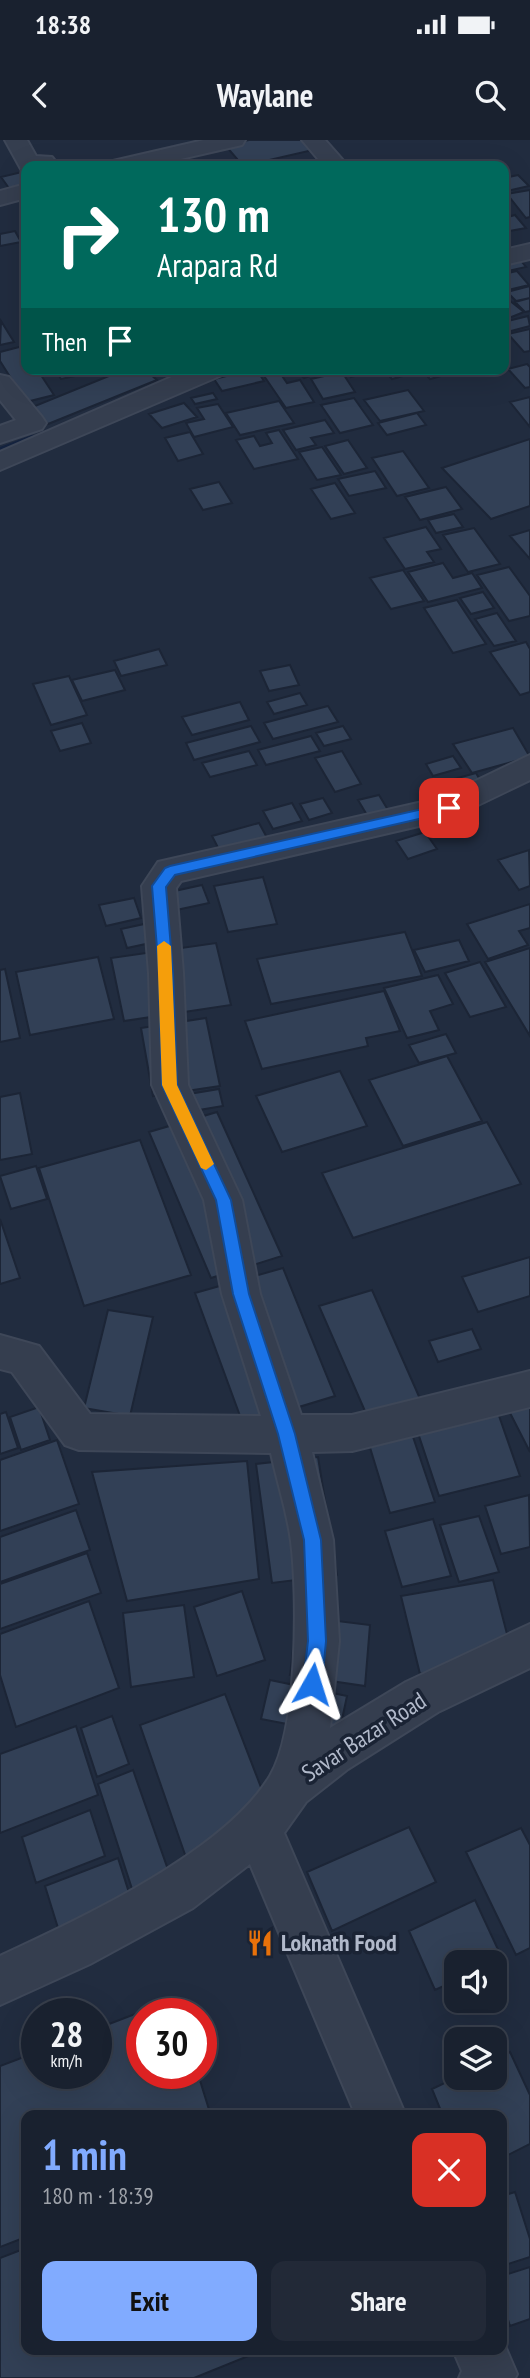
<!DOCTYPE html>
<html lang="en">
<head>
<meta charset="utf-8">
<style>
	:root { --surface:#19212f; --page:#222937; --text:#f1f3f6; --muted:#9fa3aa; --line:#373e4b; --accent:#81abff }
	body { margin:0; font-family:"PT Sans Narrow",sans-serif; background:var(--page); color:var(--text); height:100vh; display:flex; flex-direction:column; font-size:26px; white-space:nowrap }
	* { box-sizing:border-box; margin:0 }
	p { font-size:23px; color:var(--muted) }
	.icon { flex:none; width:38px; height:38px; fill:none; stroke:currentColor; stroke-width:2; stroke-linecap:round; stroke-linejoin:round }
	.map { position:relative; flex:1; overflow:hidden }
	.panel { position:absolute; left:21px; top:1970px; width:486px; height:245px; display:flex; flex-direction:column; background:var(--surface); border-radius:14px; box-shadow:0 7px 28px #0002,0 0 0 2px var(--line) }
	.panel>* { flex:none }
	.banner { position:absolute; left:21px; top:21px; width:488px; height:214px; border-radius:14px; box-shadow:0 7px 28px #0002,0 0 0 2px var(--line); background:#00695c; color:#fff; overflow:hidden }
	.controls { position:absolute; left:444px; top:1810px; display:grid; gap:14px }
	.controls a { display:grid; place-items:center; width:63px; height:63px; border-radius:14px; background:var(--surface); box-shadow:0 7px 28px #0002,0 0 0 2px var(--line); font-size:35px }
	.speed { position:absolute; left:21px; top:1858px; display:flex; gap:14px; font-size:35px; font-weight:700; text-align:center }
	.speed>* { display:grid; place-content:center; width:91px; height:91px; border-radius:50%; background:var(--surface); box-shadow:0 7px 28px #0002,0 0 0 2px var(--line); line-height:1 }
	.speed small { font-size:18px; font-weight:400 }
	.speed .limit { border:10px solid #d22; background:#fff; color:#111 }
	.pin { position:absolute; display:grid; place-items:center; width:60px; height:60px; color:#fff; margin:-30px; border-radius:14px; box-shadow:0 4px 10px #0006 }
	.me { position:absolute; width:77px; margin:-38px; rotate:6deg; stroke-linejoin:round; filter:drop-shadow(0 0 5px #0008) }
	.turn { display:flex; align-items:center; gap:24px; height:147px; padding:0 21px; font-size:32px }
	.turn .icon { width:91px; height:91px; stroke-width:2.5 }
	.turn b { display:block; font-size:49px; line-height:60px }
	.then { display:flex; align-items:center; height:66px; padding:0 21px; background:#0003; gap:14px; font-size:26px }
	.round { display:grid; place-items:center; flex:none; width:74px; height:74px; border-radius:14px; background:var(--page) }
	.headline { display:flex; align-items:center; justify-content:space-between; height:119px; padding:0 21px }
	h1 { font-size:42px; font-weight:600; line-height:52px; color:var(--accent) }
	.button { display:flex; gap:14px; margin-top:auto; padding:14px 21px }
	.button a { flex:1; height:80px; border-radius:14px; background:var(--accent); color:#111; font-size:28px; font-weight:600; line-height:80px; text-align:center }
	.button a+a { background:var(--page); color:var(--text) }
	.status { display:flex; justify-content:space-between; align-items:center; height:49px; padding:0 35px; background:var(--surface); direction:ltr }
	.status svg { height:19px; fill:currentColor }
	header { display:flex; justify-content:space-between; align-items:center; height:91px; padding:0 21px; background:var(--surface); font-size:32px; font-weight:600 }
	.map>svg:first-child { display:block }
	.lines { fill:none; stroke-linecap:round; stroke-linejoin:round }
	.stream { fill:#13223e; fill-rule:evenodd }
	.building { fill:#324056; stroke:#1c2536; stroke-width:2 }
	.minor-casing { stroke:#3e4758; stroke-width:4 }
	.minor { fill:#353e4f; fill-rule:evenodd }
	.route { fill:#1a73e8; stroke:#114b97; stroke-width:2 }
	.slow { fill:#f59e0b }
	.labels { text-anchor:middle; stroke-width:7; stroke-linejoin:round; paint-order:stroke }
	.near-street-label { font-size:24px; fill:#b1b9ca; stroke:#1a2334 }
	.near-poi-label { font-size:24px; font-weight:bold; fill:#b1b9ca; stroke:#1a2334; text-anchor:start }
</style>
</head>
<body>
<div class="status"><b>18:38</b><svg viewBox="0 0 49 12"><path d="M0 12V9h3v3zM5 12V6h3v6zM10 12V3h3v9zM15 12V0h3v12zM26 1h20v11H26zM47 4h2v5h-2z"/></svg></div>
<header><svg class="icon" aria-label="back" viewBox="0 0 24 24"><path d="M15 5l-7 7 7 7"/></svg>Waylane<svg class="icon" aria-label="search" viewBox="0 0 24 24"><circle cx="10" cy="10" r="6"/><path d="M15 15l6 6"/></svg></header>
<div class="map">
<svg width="530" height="2238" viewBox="0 0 530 2238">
	<rect width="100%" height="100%" fill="#212c3f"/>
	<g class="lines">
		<path class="stream" d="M 32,295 L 42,297 L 0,314 L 0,307 Z"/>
	</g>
	<path class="building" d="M 249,0 L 303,0 L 313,10 L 243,26 L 225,5 Z
		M 26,31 L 26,48 L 11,51 L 1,37 Z
		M 518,35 L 529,46 L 507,51 L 504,38 Z
		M 530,50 L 530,77 L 526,78 L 507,54 Z
		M 515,75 L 526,88 L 504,92 L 504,78 Z
		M 15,91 L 21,102 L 0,106 L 0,94 Z
		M 518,117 L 526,127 L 504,132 L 504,121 Z
		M 517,131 L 529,145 L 504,151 L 504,134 Z
		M 530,146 L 530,158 L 516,161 L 507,152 Z
		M 504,156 L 524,172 L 504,180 Z
		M 530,158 L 530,171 L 525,172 L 515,162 Z
		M 528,176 L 530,186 L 507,192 L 504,188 L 504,182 Z
		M 1,181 L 14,202 L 0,205 Z
		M 530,189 L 530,211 L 524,212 L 508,194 Z
		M 23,206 L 26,212 L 26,229 L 37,229 L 54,255 L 26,262 L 0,221 L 0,212 Z
		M 527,224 L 530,227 L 530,247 L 525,248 L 508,229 Z
		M 55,229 L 82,229 L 85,234 L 61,239 Z
		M 126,229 L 144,229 L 157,240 L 48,284 L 30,268 Z
		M 256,229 L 264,241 L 222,251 L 214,239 Z
		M 294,229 L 330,229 L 304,238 Z
		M 347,229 L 377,229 L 351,237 L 345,230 Z
		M 383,229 L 418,229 L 420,231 L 392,239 Z
		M 421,229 L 457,229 L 459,231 L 430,239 Z
		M 278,230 L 287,243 L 300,240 L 314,262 L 286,268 L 262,233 Z
		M 342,232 L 355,252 L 323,259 L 311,239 Z
		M 408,250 L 424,271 L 380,281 L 364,260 Z
		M 213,253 L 217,259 L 195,264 L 191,258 Z
		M 530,257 L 530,287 L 510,262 Z
		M 354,258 L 373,285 L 340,293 L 321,265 Z
		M 279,261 L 294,283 L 240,295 L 226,273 Z
		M 184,263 L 197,277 L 162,288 L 149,274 Z
		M 218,264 L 233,287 L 194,297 L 186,283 L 204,279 L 197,268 Z
		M 417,273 L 426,285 L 387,295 L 378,283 Z
		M 325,280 L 334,293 L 311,298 L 316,305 L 296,310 L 283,290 Z
		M 279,290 L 298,319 L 254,329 L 236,300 L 254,296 L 260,306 L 272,303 L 266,293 Z
		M 190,292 L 203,314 L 178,321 L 165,298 Z
		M 530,299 L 530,366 L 491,379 L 442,328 Z
		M 348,300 L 367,328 L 344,334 L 325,306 Z
		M 322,307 L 341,335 L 317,340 L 299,312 Z
		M 403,311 L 429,348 L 397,356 L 372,318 Z
		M 375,331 L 386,348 L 349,356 L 338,339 Z
		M 219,342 L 232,363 L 203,370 L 190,349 Z
		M 335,343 L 355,373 L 331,379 L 311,349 Z
		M 446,347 L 462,369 L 420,380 L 405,357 Z
		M 454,374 L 463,387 L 436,393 L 428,380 Z
		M 426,387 L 441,409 L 427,412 L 434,422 L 405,429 L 384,398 Z
		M 474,388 L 500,424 L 468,432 L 443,395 Z
		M 530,390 L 530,419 L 510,396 Z
		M 443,423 L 453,438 L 472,433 L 482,448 L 428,462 L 408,432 Z
		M 509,427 L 530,456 L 530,476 L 509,481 L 477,435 Z
		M 403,430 L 424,461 L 391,469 L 370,438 Z
		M 483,452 L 494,468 L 471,474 L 460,458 Z
		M 457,460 L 486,504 L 453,513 L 424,468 Z
		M 497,473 L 516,501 L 494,506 L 475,479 Z
		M 526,502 L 530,509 L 530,552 L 520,555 L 490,512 Z
		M 159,509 L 167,525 L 121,536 L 114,521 Z
		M 290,525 L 299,545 L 269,551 L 260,531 Z
		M 115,530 L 125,550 L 82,561 L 72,540 Z
		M 69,536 L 87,575 L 51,585 L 33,544 Z
		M 300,553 L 307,565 L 274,574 L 267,562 Z
		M 240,562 L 249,580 L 192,595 L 182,577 Z
		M 328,566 L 338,582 L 273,599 L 264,583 Z
		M 82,583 L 91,603 L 60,611 L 51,591 Z
		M 251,586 L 260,602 L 194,620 L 186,603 Z
		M 343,586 L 351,599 L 324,606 L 316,593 Z
		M 513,588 L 530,617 L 472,633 L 453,604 Z
		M 311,596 L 320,611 L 266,625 L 258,610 Z
		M 249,611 L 257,625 L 210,637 L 202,623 Z
		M 342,611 L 361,644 L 335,652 L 315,618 Z
		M 453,616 L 461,628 L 433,636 L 426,624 Z
		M 476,633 L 483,645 L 444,656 L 436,644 Z
		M 379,655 L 388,670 L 367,675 L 358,660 Z
		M 323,658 L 332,673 L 309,680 L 300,664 Z
		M 292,663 L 302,681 L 273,689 L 263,671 Z
		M 259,683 L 277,716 L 229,729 L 212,696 Z
		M 425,692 L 437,709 L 408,719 L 396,701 Z
		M 529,710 L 530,746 L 519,750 L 498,720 Z
		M 263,737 L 277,784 L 228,792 L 214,746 Z
		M 202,745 L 209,763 L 167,772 L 161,754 Z
		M 134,758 L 141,778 L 106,786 L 99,765 Z
		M 530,764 L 530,788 L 519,791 L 528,805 L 488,819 L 467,784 Z
		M 149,783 L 155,802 L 127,808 L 121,789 Z
		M 405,792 L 422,836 L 271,864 L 257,819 Z
		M 459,800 L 469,821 L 425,832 L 414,810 Z
		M 216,803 L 231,865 L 124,881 L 111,818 Z
		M 530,808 L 530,896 L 485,822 Z
		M 98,817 L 114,879 L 30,895 L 16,832 Z
		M 480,822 L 506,867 L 470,877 L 445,833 Z
		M 5,829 L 20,898 L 0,902 L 0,830 Z
		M 438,835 L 453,864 L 430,871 L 439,890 L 407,898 L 384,848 Z
		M 384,851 L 400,891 L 366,898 L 368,906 L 262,929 L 245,881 Z
		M 206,878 L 220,946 L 153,956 L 141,888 Z
		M 446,894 L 456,913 L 419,923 L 409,905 Z
		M 447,916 L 482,981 L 403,1006 L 369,940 Z
		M 340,931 L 367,986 L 282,1012 L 256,956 Z
		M 219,949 L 223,966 L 169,975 L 165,958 Z
		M 20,953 L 32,1014 L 0,1020 L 0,957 Z
		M 217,972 L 282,1116 L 211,1138 L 149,992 Z
		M 487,982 L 521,1044 L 353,1098 L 322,1033 Z
		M 140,1000 L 191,1135 L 84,1166 L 39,1028 Z
		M 36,1026 L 47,1059 L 11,1069 L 0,1036 Z
		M 0,1079 L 20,1138 L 0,1144 Z
		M 530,1117 L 530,1156 L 478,1172 L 462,1137 Z
		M 283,1128 L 335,1256 L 243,1284 L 195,1153 Z
		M 372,1150 L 421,1261 L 368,1278 L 319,1166 Z
		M 108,1170 L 153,1177 L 130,1276 L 84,1268 Z
		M 472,1189 L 481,1209 L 438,1222 L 429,1201 Z
		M 530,1264 L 530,1312 L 509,1271 Z
		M 39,1267 L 50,1300 L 21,1310 L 10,1277 Z
		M 6,1272 L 18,1308 L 0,1314 L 0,1274 Z
		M 498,1273 L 520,1336 L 439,1356 L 418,1293 Z
		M 411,1291 L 435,1362 L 390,1373 L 368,1301 Z
		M 57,1300 L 79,1364 L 0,1391 L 0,1320 Z
		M 318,1317 L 337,1435 L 272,1443 L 256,1324 Z
		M 247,1321 L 259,1439 L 127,1461 L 92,1332 Z
		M 529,1355 L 530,1407 L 501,1414 L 485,1366 Z
		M 76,1370 L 90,1410 L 0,1442 L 0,1397 Z
		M 479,1376 L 499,1432 L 459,1442 L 440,1385 Z
		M 433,1379 L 451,1436 L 402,1447 L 385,1391 Z
		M 87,1413 L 101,1453 L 0,1489 L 0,1444 Z
		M 493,1440 L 513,1517 L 420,1534 L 401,1456 Z
		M 242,1451 L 265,1520 L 217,1536 L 194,1467 Z
		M 89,1461 L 119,1548 L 16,1587 L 0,1535 L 0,1494 Z
		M 184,1465 L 194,1537 L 131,1547 L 123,1473 Z
		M 297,1476 L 370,1485 L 365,1546 L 290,1535 Z
		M 270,1540 L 347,1556 L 339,1594 L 261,1579 Z
		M 225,1554 L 279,1694 L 190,1729 L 140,1585 Z
		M 112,1576 L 129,1624 L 97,1637 L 81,1588 Z
		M 76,1586 L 98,1655 L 0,1693 L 0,1614 Z
		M 133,1630 L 172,1741 L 134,1755 L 98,1644 Z
		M 90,1670 L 105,1716 L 36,1743 L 22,1697 Z
		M 409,1687 L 436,1742 L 332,1791 L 307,1732 Z
		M 521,1688 L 530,1705 L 530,1808 L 516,1815 L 466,1712 Z
		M 118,1718 L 131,1759 L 58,1788 L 45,1746 Z
		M 475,1760 L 502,1818 L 495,1822 L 457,1822 L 457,1840 L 435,1850 L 409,1791 Z
		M 174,1859 L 179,1874 L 142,1874 L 142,1934 L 198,1934 L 211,1976 L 26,1976 L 26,2097 L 0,2107 L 0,1926 L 37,1912 L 37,1934 L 96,1934 L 96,1889 Z
		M 510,1912 L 530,1955 L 530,2004 L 502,2018 L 502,1976 L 443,1976 L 432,1949 L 457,1937 L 495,1937 L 495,1919 Z
		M 515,2052 L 530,2099 L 530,2117 L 502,2126 L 502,2056 Z
		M 26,2108 L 26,2210 L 263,2210 L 194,2238 L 0,2238 L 0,2118 Z
		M 530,2127 L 530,2179 L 510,2186 L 502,2161 L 502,2136 Z"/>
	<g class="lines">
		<g class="minor-casing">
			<path id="minor" d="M 5,0 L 27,0 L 36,16 L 52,17 L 59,26 L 26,26 L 26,30 L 21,29 Z
				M 204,0 L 245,0 L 242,5 L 150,26 L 109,26 L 113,21 Z
				M 302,0 L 325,0 L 348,26 L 324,26 Z
				M 26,44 L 26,58 L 0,65 L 0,51 Z
				M 530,104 L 530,119 L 504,125 L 504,110 Z
				M 190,229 L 226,229 L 222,235 L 0,330 L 0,312 Z
				M 0,235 L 9,237 L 42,277 L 46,283 L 42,289 L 0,303 L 0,286 L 16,280 L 0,260 Z
				M 530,615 L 530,640 L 449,679 L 181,741 L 176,748 L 183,833 L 188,945 L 242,1060 L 260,1154 L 301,1275 L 352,1275 L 530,1231 L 530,1267 L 352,1311 L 312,1312 L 333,1400 L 339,1501 L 330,1588 L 406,1542 L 530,1484 L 530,1528 L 438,1572 L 348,1629 L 306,1662 L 284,1693 L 406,1976 L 356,1976 L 250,1724 L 193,1768 L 90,1824 L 0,1865 L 0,1816 C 81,1778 223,1713 270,1636 C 298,1589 298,1456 291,1401 C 287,1371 277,1342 271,1313 L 79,1310 L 65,1305 L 12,1232 L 0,1229 L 0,1195 L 39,1206 L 90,1274 L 261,1276 L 222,1154 L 204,1060 L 152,945 L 149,833 L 142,746 L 158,722 L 440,658 Z
				M 502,2199 L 517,2234 L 515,2238 L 459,2238 L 462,2231 L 453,2210 L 502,2210 Z"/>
		</g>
		<use href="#minor" class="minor"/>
	</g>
	<path class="route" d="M 449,663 L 454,664 L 454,671 L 175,735 L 166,747 L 173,833 L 177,945 L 231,1060 L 249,1154 L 295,1294 L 321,1400 L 326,1501 L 322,1544 L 319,1550 L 312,1553 L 306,1550 L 303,1544 L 308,1501 L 304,1400 L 278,1294 L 233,1154 L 216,1060 L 162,945 L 159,833 L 152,746 L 165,728 L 170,726 Z"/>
	<path class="slow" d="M 164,801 L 171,806 L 177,945 L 214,1024 L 206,1030 L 201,1028 L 162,945 L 157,806 Z"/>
	<defs>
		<g id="restaurant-bare" transform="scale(2.1)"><path d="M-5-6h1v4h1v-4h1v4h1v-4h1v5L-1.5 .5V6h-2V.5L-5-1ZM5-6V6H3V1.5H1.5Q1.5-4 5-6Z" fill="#e8710a" stroke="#1a2334" stroke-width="2.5" paint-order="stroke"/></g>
	</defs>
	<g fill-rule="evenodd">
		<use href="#restaurant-bare" x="260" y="1803"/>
	</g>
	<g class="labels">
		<g class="near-street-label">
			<text transform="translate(364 1597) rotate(-33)" y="8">Savar Bazar Road</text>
		</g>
		<g class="near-poi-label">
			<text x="281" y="1811">Loknath Food</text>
		</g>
	</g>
</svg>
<div class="controls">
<a><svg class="icon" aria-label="sound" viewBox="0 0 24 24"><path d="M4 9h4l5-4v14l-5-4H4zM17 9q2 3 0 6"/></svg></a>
<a><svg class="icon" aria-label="layers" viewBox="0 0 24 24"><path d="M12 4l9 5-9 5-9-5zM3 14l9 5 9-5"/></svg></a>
</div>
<div class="speed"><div>28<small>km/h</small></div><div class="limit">30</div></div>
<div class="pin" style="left:449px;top:668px;background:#d93025"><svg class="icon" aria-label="arrive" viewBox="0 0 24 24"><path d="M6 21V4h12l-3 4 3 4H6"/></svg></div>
<svg class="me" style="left:312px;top:1544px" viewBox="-20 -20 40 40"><path d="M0-17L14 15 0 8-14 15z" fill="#1a73e8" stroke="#fff" stroke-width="4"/></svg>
<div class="banner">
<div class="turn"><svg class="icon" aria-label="right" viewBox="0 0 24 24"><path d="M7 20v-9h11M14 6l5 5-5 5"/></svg><div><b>130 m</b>Arapara Rd</div></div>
<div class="then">Then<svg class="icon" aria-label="arrive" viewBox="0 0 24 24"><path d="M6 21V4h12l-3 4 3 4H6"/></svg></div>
</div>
<section class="panel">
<div class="headline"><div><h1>1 min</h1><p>180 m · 18:39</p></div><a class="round" style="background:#d93025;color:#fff"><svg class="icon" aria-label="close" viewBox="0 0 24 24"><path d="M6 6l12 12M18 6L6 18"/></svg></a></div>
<div class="button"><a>Exit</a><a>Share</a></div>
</section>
</div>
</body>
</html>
